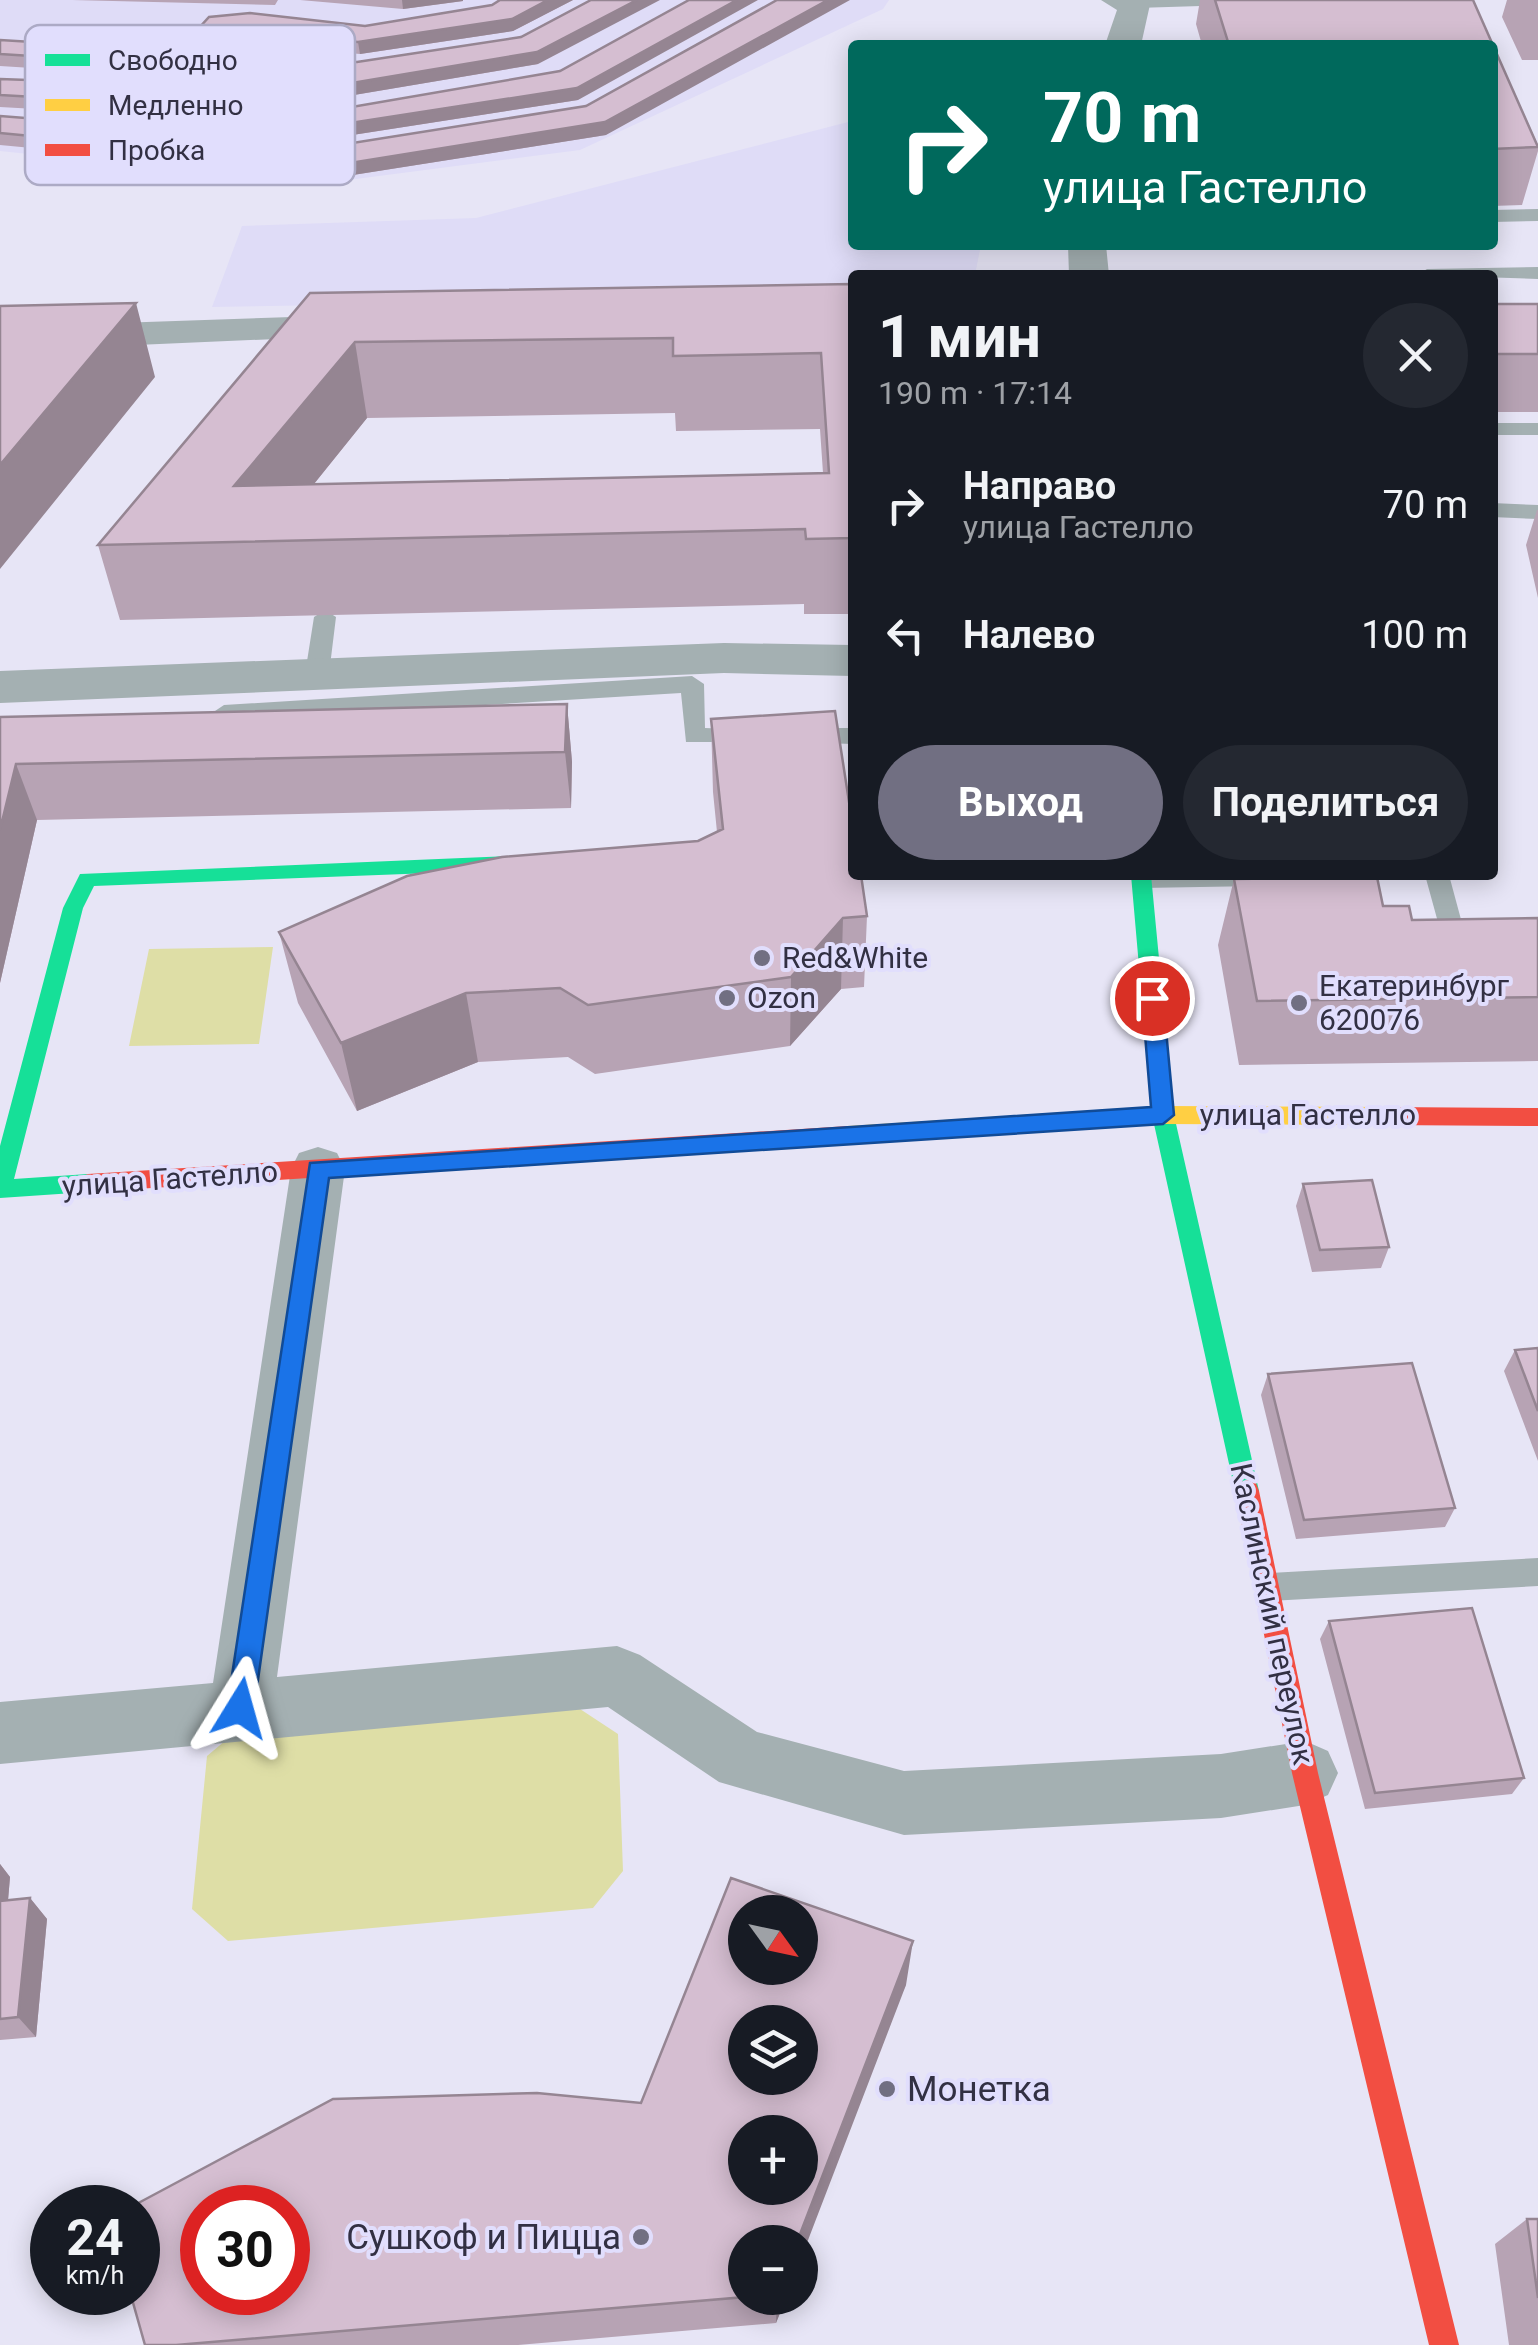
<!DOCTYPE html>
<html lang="ru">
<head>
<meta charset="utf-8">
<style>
	:root { --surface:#171b24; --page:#242831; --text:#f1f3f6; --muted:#9ea1a6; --accent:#716f82 }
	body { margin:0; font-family:Roboto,sans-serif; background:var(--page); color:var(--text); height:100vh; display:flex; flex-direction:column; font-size:38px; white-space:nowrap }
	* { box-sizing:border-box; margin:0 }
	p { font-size:32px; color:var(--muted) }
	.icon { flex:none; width:55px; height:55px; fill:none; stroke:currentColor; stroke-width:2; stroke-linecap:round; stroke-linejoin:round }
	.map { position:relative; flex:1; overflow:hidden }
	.drawer { position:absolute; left:848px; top:270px; width:650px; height:610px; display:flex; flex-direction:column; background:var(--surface); border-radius:10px; box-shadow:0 5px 25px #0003 }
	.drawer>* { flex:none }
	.banner { position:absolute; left:848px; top:40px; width:650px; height:210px; border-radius:10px; box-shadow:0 5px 25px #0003; background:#00695c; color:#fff; overflow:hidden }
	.needle { width:65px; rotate:123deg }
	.tools { position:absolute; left:728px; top:1895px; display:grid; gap:20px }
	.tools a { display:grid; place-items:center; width:90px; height:90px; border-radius:50%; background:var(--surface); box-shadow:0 5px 25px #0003; font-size:50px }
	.speed { position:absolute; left:30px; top:2185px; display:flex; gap:20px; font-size:50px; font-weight:700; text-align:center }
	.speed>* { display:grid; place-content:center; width:130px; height:130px; border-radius:50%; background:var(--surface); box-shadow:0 5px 25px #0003; line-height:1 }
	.speed small { font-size:25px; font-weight:400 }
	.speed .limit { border:15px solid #d22; background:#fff; color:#111 }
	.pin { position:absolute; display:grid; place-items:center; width:85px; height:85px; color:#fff; margin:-42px; border:5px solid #fff; border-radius:50%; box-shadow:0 2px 10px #0007 }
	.me { position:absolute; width:110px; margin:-55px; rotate:8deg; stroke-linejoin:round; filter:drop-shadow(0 0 8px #0008) }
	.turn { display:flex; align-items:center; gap:35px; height:210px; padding:0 30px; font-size:45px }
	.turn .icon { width:130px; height:130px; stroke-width:2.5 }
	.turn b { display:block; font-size:70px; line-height:85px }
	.round { display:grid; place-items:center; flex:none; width:105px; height:105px; border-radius:52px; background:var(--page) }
	.summary { display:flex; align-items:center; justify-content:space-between; height:170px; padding:0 30px }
	h1 { font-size:60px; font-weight:700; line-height:75px }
	.primary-button { display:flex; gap:20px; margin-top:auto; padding:20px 30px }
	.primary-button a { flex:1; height:115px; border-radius:60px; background:var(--accent); color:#fff; font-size:40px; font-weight:700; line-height:115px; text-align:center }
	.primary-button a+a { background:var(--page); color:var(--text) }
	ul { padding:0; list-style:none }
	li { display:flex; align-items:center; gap:30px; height:130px; padding:0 30px }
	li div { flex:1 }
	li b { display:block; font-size:38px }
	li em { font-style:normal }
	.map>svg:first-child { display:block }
	.built { fill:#dfdcf7 }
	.green { fill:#dedea6 }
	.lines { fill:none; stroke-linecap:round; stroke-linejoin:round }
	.lane { fill:#a4b0b2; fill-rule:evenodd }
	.street { fill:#a4b0b2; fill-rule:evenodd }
	.fast { fill:#16e098; fill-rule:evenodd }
	.slow { fill:#ffcf43; fill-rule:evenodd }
	.jam { fill:#f24e42; fill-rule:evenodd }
	.wall { fill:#b7a3b4; fill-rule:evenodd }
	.shaded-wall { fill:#958592 }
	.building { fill:#d5bed1; stroke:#958592; stroke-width:2.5; fill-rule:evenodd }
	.route { fill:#1a73e8; stroke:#114b97; stroke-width:2.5 }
	.poi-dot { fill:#716f82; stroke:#e1defd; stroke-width:4 }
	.labels { text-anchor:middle; stroke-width:8; stroke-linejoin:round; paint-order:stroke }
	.poi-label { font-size:30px; fill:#323043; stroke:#e1defd; text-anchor:start }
	.street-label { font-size:30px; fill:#323043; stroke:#e1defd }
	.near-poi-label { font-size:35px; fill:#323043; stroke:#e1defd; text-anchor:start }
	.key { fill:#e1defd; stroke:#acaac5; stroke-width:2.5 }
	.key-label { font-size:28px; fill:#323043 }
</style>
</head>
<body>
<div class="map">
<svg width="1538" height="2345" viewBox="0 0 1538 2345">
	<rect width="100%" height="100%" fill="#e7e5f6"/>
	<path class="built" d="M 0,0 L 889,0 L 883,9 L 580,150 L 317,184 L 0,151 Z
		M 852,121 L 852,245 L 981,245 L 975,275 L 852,275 L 852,296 L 212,307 L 242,226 L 476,218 Z"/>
	<path class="green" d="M 273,947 L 259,1044 L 129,1046 L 149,949 Z
		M 580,1709 L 618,1734 L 623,1871 L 593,1908 L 228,1941 L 192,1909 L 207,1756 L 232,1735 Z"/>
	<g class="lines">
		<path class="lane" d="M 1130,0 L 1242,0 L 1233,5 L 1136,8 L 1130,7 Z
			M 1538,209 L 1538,221 L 1492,222 L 1492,210 Z
			M 1538,267 L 1538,279 L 1417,275 L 1427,269 Z
			M 1492,423 L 1538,423 L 1538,435 L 1492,435 Z
			M 1492,503 L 1538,505 L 1538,519 L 1492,517 Z
			M 325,610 L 336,617 L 329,674 L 317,682 L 305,674 L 314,617 Z
			M 692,676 L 704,684 L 705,728 L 754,730 L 758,736 L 754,742 L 686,742 L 681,693 L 224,721 L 212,713 L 224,705 Z
			M 804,728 L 852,728 L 852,744 L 796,742 L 792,736 L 796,730 Z
			M 1132,875 L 1378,875 L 1366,884 L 1142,888 L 1133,885 Z
			M 1425,875 L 1449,875 L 1466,938 L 1538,937 L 1538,957 L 1447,955 Z
			M 1538,1558 L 1538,1586 L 1269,1601 L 1258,1597 L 1253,1587 L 1258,1577 L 1269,1573 Z"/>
		<path class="street" d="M 1101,0 L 1151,0 L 1141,45 L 1105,45 L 1117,10 Z
			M 1068,245 L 1106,245 L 1109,275 L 1069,275 Z
			M 352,315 L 366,319 L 372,327 L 366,335 L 0,351 L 0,327 Z
			M 724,643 L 852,645 L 852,676 L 724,673 L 0,703 L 0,671 Z
			M 318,1147 L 337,1153 L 345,1169 L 277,1677 L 617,1646 L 640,1655 L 757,1732 L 904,1771 L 1221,1754 L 1305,1741 L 1328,1751 L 1338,1773 L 1328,1795 L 1305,1805 L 1221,1818 L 904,1835 L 719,1782 L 608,1707 L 0,1764 L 0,1702 L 213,1683 L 291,1169 L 299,1153 Z"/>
		<path class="fast" d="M 535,855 L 545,862 L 535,869 L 94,886 L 83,908 L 14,1179 L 88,1174 L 96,1177 L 99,1183 L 96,1189 L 88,1192 L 0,1198 L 0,1146 L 63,908 L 80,874 Z
			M 1131,875 L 1151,875 L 1174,1115 L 1259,1491 L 1256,1499 L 1247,1502 L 1238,1499 L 1235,1491 L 1152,1115 Z"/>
		<path class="slow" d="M 1163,1106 L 1384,1107 L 1392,1110 L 1395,1116 L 1392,1122 L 1384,1125 L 1163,1124 L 848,1144 L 840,1141 L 837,1135 L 840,1129 L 848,1126 Z"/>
		<path class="jam" d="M 1384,1107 L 1538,1108 L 1538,1126 L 1384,1125 L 1376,1122 L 1373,1116 L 1376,1110 Z
			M 848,1126 L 856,1129 L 859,1135 L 856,1141 L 848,1144 L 88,1192 L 80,1189 L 77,1183 L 80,1177 L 88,1174 Z
			M 1247,1480 L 1256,1483 L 1259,1491 L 1318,1773 L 1459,2345 L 1429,2345 L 1292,1773 L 1235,1491 L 1238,1483 Z"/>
	</g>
	<path class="wall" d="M 72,0 L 278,0 L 275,5 Z
		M 300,0 L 463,0 L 463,1 L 403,9 Z
		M 500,0 L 573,0 L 513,31 L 360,54 L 202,40 L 199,28 L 365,26 L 492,5 Z
		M 1200,0 L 1215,0 L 1222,23 L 1215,0 L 1473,0 L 1538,145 L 1538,151 L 1522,205 L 1492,206 L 1492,45 L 1202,45 L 1196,24 Z
		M 1507,0 L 1538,0 L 1538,60 L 1522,60 L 1502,17 Z
		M 521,37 L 538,64 L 348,96 L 208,79 L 0,66 L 0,40 L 357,62 Z
		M 0,79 L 346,108 L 578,100 L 333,138 L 180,117 L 0,107 Z
		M 0,116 L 321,148 L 606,135 L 321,180 L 138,158 L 0,145 Z
		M 852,284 L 852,614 L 804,614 L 804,604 L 120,620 L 98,545 L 310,293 ZM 675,413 L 676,431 L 820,429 L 823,473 L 314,484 L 367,418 Z
		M 1492,304 L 1538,304 L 1538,412 L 1492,412 Z
		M 1537,510 L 1538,510 L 1538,598 L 1526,545 Z
		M 567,704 L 572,762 L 571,808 L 37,820 L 0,983 L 0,717 Z
		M 711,719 L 867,916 L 864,987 L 841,989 L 790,1046 L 595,1074 L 568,1057 L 478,1062 L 357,1111 L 298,1003 L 279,932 L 698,841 L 717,832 L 713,792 Z
		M 1234,879 L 1383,906 L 1412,920 L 1538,918 L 1538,1061 L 1239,1065 L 1218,945 Z
		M 1303,1184 L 1389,1247 L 1381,1268 L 1312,1272 L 1296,1206 Z
		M 1538,1348 L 1538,1461 L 1504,1371 L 1515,1350 Z
		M 1268,1374 L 1455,1508 L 1445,1527 L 1296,1539 L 1261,1395 Z
		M 1329,1621 L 1524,1778 L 1512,1794 L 1365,1809 L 1320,1639 Z
		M 0,1864 L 10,1877 L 8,1900 L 30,1898 L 47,1919 L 36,2037 L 0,2040 Z
		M 906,1985 L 745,2298 L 786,2298 L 776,2323 L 518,2345 L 145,2345 L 641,2103 Z
		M 1527,2219 L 1538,2219 L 1538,2345 L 1509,2345 L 1495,2244 Z"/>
	<path class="shaded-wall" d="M 402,0 L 463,0 L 463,1 L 403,9 Z
		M 548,0 L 573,0 L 513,31 L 360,54 L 358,42 Z
		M 637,0 L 660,0 L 538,64 L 348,96 L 346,84 L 537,52 Z
		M 737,0 L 758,0 L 578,100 L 333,138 L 331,126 L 577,88 Z
		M 828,0 L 850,0 L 606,135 L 321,180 L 319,168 L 605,122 Z
		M 136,303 L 155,377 L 0,569 L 0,465 Z
		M 355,342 L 367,418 L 268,541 L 234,486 Z
		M 567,704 L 572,762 L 571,808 L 565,752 Z
		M 16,764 L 37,820 L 0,983 L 0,830 Z
		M 843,918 L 841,989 L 790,1046 L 791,977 Z
		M 466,993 L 478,1062 L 357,1111 L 341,1043 Z
		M 0,1864 L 10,1877 L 6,1924 L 0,1917 Z
		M 30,1898 L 47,1919 L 36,2037 L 18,2017 Z
		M 913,1941 L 906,1985 L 800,2261 L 800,2242 L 797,2242 Z
		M 777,2298 L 786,2298 L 776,2323 Z"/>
	<path class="building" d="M 500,0 L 548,0 L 512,19 L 358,42 L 199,28 L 209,17 L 250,13 L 365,26 L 492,5 Z
		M 591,0 L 637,0 L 537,52 L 346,84 L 206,67 L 0,54 L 0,40 L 357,62 L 521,37 Z
		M 689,0 L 737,0 L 577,88 L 331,126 L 177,105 L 0,95 L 0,79 L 198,86 L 346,108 L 560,71 Z
		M 777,0 L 828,0 L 605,122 L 319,168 L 135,146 L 0,133 L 0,116 L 153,128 L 321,148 L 586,106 Z
		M 1215,0 L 1473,0 L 1538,147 L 1492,149 L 1492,45 L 1229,45 Z
		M 852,284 L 852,538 L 806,539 L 805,529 L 98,545 L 310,293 ZM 673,338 L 673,356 L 821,353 L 829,473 L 234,486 L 355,342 Z
		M 136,303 L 0,465 L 0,306 Z
		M 1492,304 L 1538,304 L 1538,354 L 1492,354 Z
		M 567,704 L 565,752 L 16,764 L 0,830 L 0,717 Z
		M 835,711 L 852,821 L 852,875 L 861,875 L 867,916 L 843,918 L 791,977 L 588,1005 L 560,988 L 466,993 L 341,1043 L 279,932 L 407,876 L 502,857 L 698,841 L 723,829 L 711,719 Z
		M 1377,877 L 1383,906 L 1409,906 L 1412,920 L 1538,918 L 1538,997 L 1257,1001 L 1234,879 Z
		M 1372,1180 L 1389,1247 L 1320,1250 L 1303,1184 Z
		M 1538,1348 L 1538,1411 L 1515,1350 Z
		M 1412,1363 L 1455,1508 L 1304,1520 L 1268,1374 Z
		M 1472,1608 L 1524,1778 L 1375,1793 L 1329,1621 Z
		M 731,1878 L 913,1941 L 797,2242 L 745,2242 L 745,2297 L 176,2345 L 145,2345 L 130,2292 L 138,2292 L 138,2208 L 129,2208 L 333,2099 L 537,2093 L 641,2103 ZM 745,1912 L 800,1912 L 800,1968 L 745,1968 ZM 745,2022 L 800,2022 L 800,2078 L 745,2078 ZM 745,2132 L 800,2132 L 800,2188 L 745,2188 ZM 202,2208 L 288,2208 L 288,2292 L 202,2292 Z
		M 30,1898 L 18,2017 L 0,2019 L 0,1901 Z
		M 1527,2219 L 1538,2219 L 1538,2298 Z"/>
	<path class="route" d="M 1152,990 L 1163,998 L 1174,1115 L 1163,1124 L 329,1178 L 254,1708 L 250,1717 L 240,1721 L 231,1717 L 227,1708 L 310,1163 L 1151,1107 L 1142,998 Z"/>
	<g class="poi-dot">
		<circle cx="762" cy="958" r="10"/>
		<circle cx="727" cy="998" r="10"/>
		<circle cx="1299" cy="1003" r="10"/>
		<circle cx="887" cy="2089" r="10"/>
		<circle cx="641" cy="2237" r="10"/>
	</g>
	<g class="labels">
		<g class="poi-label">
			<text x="782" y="968">Red&amp;White</text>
			<text x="1319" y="996">Екатеринбург<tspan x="1319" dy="34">620076</tspan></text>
			<text x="747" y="1008">Ozon</text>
		</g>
		<g class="street-label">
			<text x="1308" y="1125">улица Гастелло</text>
			<text transform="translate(170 1179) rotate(-4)" y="10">улица Гастелло</text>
			<text transform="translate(1272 1614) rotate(78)" y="10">Каслинский переулок</text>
		</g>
		<g class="near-poi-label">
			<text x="907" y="2101">Монетка</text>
			<text x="621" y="2249" text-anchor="end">Сушкоф и Пицца</text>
		</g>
	</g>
	<rect x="25" y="25" width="330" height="160" rx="15" class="key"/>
	<rect x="45" y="54" width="45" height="12" fill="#16e098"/>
	<rect x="45" y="99" width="45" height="12" fill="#ffcf43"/>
	<rect x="45" y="144" width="45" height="12" fill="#f24e42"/>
	<g class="key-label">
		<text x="108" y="70">Свободно</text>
		<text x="108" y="115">Медленно</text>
		<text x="108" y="160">Пробка</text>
	</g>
</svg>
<div class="tools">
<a><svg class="needle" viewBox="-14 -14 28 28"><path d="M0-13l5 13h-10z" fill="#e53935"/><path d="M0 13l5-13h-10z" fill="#9ea1a6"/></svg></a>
<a><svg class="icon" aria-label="layers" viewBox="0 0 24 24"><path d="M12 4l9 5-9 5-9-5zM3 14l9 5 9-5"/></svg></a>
<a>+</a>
<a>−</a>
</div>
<div class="speed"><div>24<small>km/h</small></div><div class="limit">30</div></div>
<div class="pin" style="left:1152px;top:998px;background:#d93025"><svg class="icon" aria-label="arrive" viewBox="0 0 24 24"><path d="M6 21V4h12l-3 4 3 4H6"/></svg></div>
<svg class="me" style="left:240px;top:1708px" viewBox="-20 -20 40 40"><path d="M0-17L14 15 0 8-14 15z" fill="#1a73e8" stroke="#fff" stroke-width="4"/></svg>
<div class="banner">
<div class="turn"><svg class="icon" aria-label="right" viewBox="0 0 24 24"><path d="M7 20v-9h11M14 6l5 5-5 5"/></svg><div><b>70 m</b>улица Гастелло</div></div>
</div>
<section class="drawer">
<div class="summary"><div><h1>1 мин</h1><p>190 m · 17:14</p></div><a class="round"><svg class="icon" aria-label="close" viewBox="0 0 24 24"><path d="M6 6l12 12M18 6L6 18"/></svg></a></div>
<ul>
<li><svg class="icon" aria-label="right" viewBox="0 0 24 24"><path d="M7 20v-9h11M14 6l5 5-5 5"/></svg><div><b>Направо</b><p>улица Гастелло</p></div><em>70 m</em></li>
<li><svg class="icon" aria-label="left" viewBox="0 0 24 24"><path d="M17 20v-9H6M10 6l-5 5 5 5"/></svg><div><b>Налево</b></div><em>100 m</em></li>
</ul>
<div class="primary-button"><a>Выход</a><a>Поделиться</a></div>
</section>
</div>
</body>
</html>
